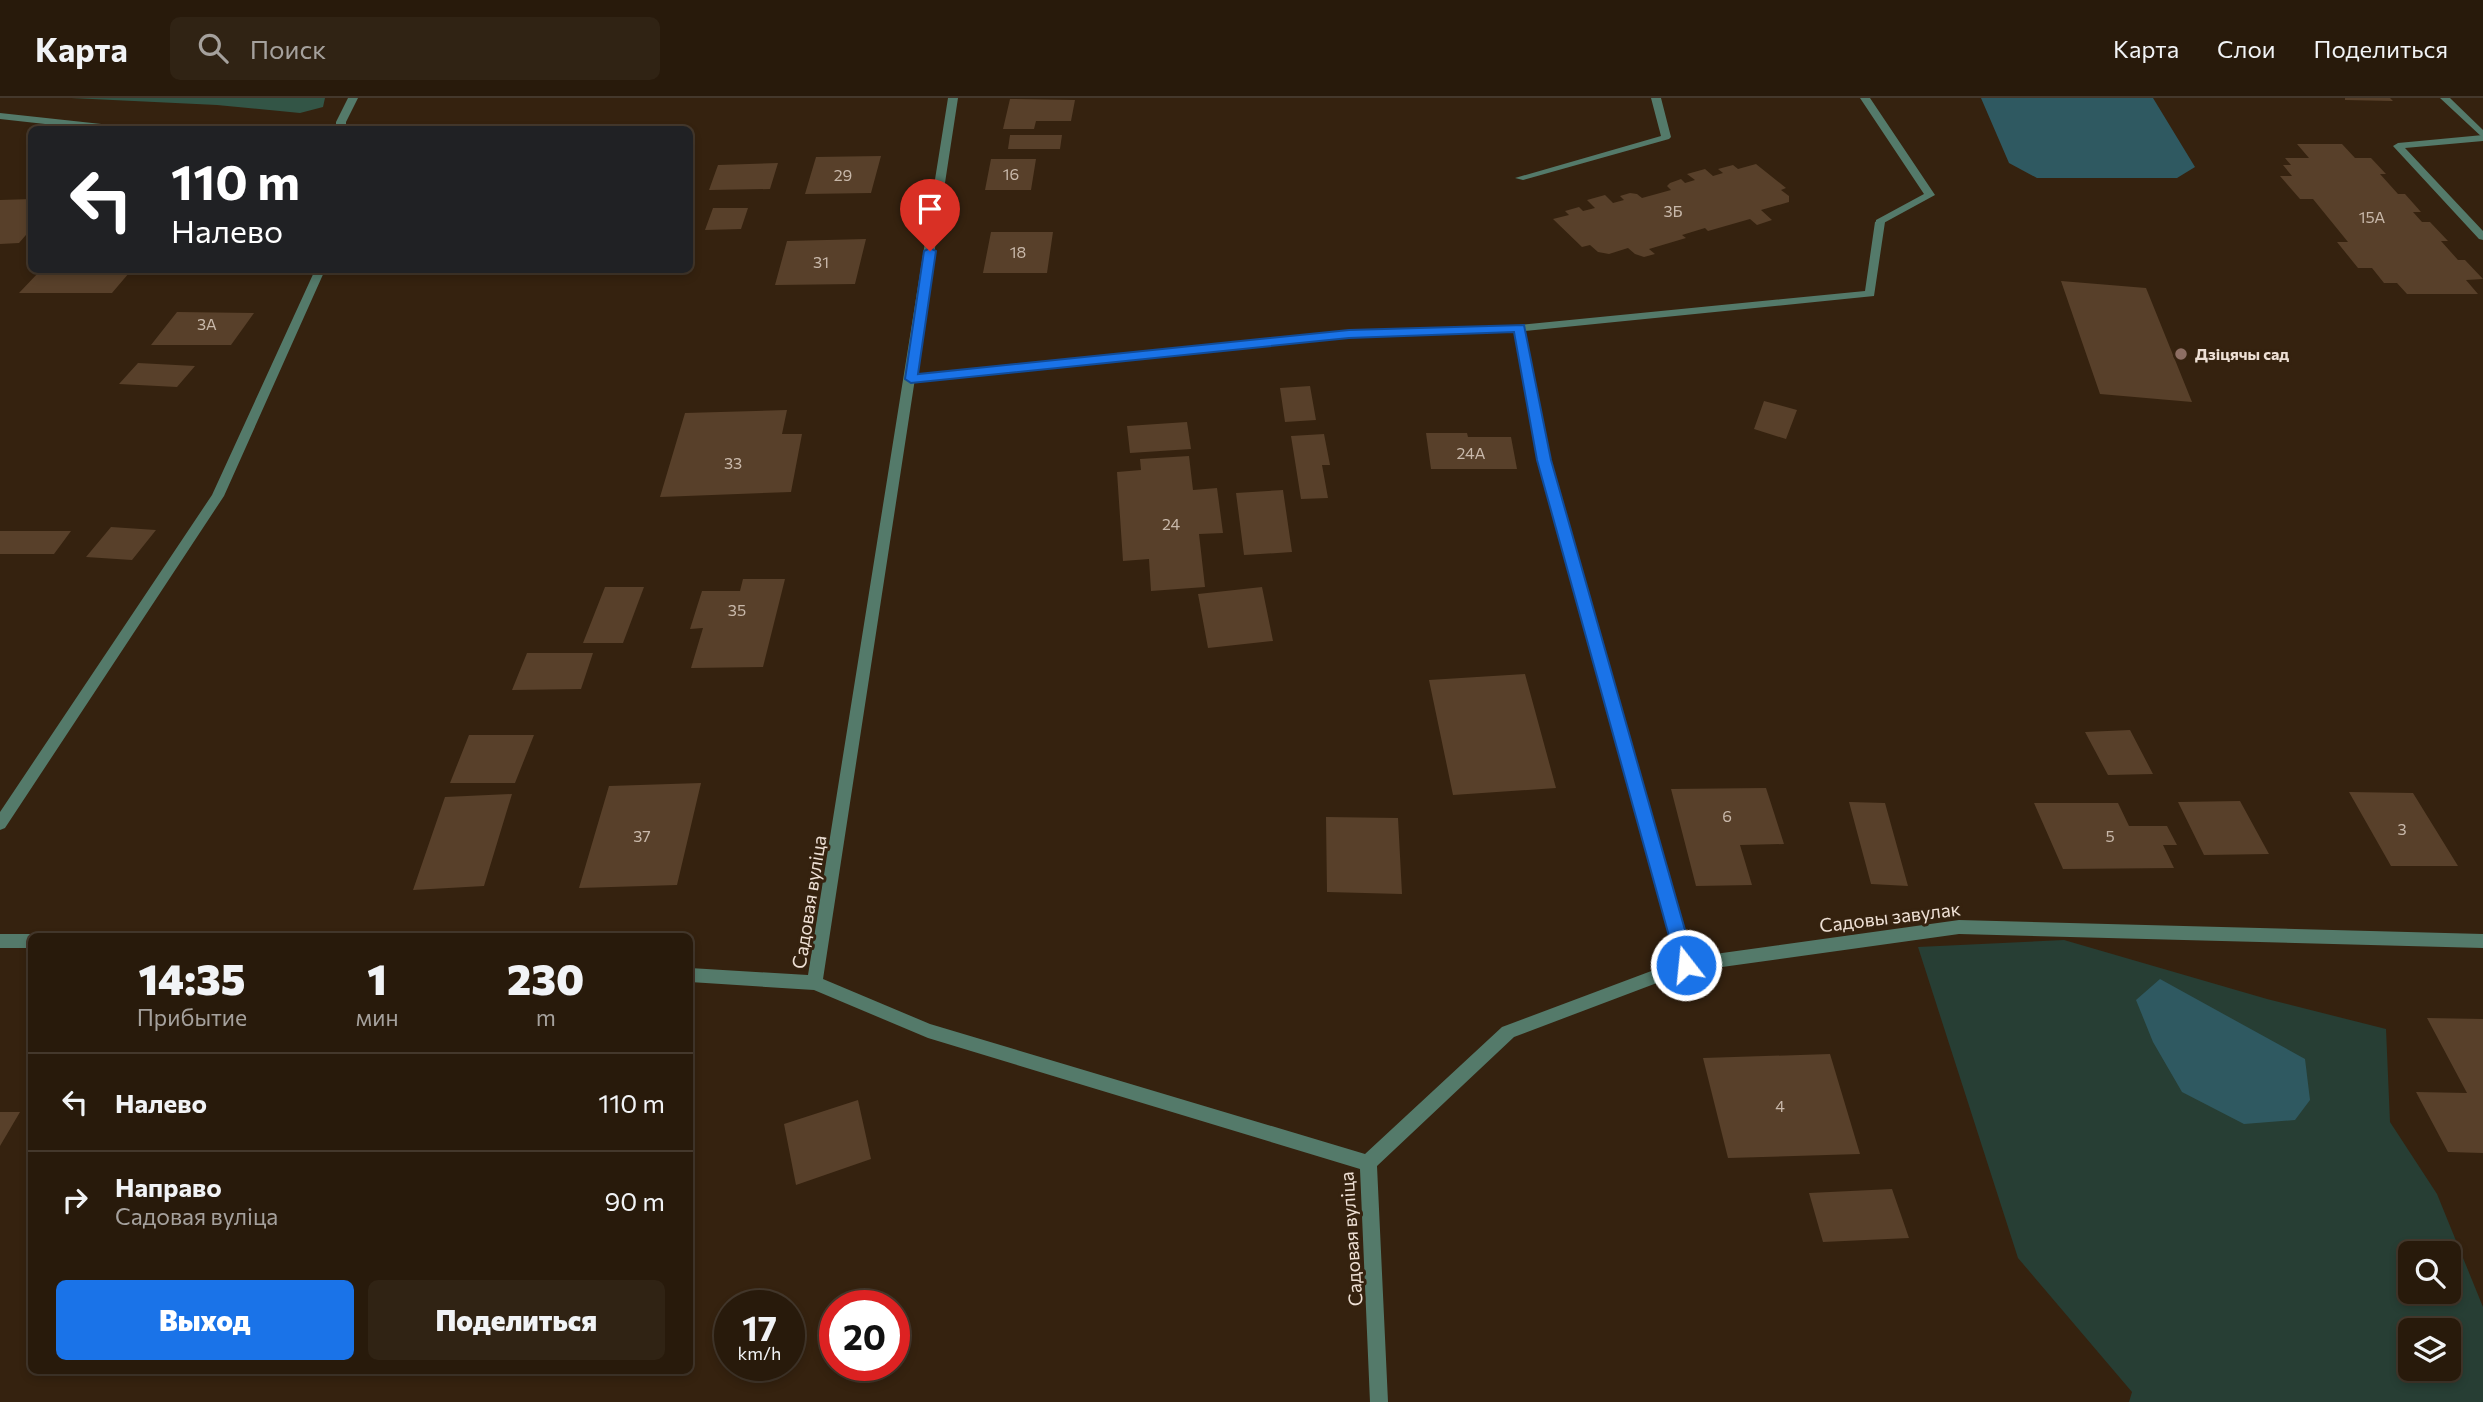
<!DOCTYPE html>
<html lang="ru">
<head>
<meta charset="utf-8">
<style>
	:root { --surface:#281a0b; --page:#302314; --text:#f1f3f6; --muted:#a5a19d; --line:#44382c; --accent:#1a73e8 }
	body { margin:0; font-family:Commissioner,sans-serif; background:var(--page); color:var(--text); height:100vh; display:flex; flex-direction:column; font-size:26px; white-space:nowrap }
	* { box-sizing:border-box; margin:0 }
	p { font-size:23px; color:var(--muted) }
	.icon { flex:none; width:38px; height:38px; fill:none; stroke:currentColor; stroke-width:2; stroke-linecap:round; stroke-linejoin:round }
	.map { position:relative; flex:1; overflow:hidden }
	.side { position:absolute; left:28px; top:835px; width:665px; height:441px; display:flex; flex-direction:column; background:var(--surface); border-radius:10px; box-shadow:0 4px 10px #0003,0 0 0 2px var(--line) }
	.side>* { flex:none }
	.banner { position:absolute; left:28px; top:28px; width:665px; height:147px; border-radius:10px; box-shadow:0 4px 10px #0003,0 0 0 2px var(--line); background:#202124; color:#fff; overflow:hidden }
	.fabs { position:absolute; left:2398px; top:1143px; display:grid; gap:14px }
	.fabs a { display:grid; place-items:center; width:63px; height:63px; border-radius:10px; background:var(--surface); box-shadow:0 4px 10px #0003,0 0 0 2px var(--line); font-size:35px }
	.speed { position:absolute; left:714px; top:1192px; display:flex; gap:14px; font-size:35px; font-weight:700; text-align:center }
	.speed>* { display:grid; place-content:center; width:91px; height:91px; border-radius:50%; background:var(--surface); box-shadow:0 4px 10px #0003,0 0 0 2px var(--line); line-height:1 }
	.speed small { font-size:18px; font-weight:400 }
	.speed .limit { border:10px solid #d22; background:#fff; color:#111 }
	.pin { position:absolute; display:grid; place-items:center; width:60px; height:60px; color:#fff; margin:-72px -30px; border-radius:50% 50% 50% 0; rotate:-45deg; box-shadow:0 0 7px #0007 }
	.pin .icon { rotate:45deg }
	.me { position:absolute; width:77px; margin:-38px; rotate:344deg; stroke-linejoin:round; filter:drop-shadow(0 0 5px #0008) }
	.turn { display:flex; align-items:center; gap:24px; height:147px; padding:0 28px; font-size:32px }
	.turn .icon { width:91px; height:91px; stroke-width:2.5 }
	.turn b { display:block; font-size:49px; line-height:60px }
	.eta { display:flex; justify-content:space-evenly; align-items:center; height:119px; text-align:center }
	.eta b { font-size:42px; font-weight:800; line-height:49px }
	.cta { display:flex; gap:14px; margin-top:auto; padding:14px 28px }
	.cta a { flex:1; height:80px; border-radius:10px; background:var(--accent); color:#fff; font-size:28px; font-weight:800; line-height:80px; text-align:center }
	.cta a+a { background:var(--page); color:var(--text) }
	ul { padding:0; list-style:none }
	li { display:flex; align-items:center; gap:21px; height:98px; padding:0 28px; border-top:2px solid var(--line) }
	li div { flex:1 }
	li b { display:block; font-size:26px }
	li em { font-style:normal }
	header { display:flex; align-items:center; gap:42px; box-sizing:border-box; height:98px; padding:0 35px; background:var(--surface); border-bottom:2px solid var(--line) }
	header strong { font-size:33px }
	nav { display:flex; gap:38px; margin-inline-start:auto; font-size:24px }
	.search { width:490px; height:63px; background:var(--page); display:flex; align-items:center; gap:18px; box-sizing:border-box; padding:0 24px; border-radius:10px; color:var(--muted); font-size:26px }
	.map>svg:first-child { display:block }
	.green { fill:#273e34; fill-rule:evenodd }
	.forest { fill:#335546 }
	.water { fill:#2f5961 }
	.building { fill:#58402a }
	.lines { fill:none; stroke-linecap:round; stroke-linejoin:round }
	.service { fill:#547a6a; fill-rule:evenodd }
	.minor { fill:#547a6a; fill-rule:evenodd }
	.route { fill:#1a73e8; stroke:#114b97; stroke-width:2 }
	.education-dot { fill:#8d6e63; stroke:#35220f; stroke-width:2.5 }
	.labels { text-anchor:middle; stroke-width:6; stroke-linejoin:round; paint-order:stroke }
	.number-label { font-size:16px; fill:#c8b8aa }
	.far-poi-label { font-size:16px; font-weight:bold; fill:#eee0d5; stroke:#35220f; text-anchor:start }
	.street-label { font-size:19px; fill:#eee0d5; stroke:#35220f }
</style>
</head>
<body>
<header>
<strong>Карта</strong>
<div class="search"><svg class="icon" aria-label="search" viewBox="0 0 24 24"><circle cx="10" cy="10" r="6"/><path d="M15 15l6 6"/></svg>Поиск</div>
<nav><a>Карта</a><a>Слои</a><a>Поделиться</a></nav>
</header>
<div class="map">
<svg width="2483" height="1304" viewBox="0 0 2483 1304">
	<rect width="100%" height="100%" fill="#35220f"/>
	<path class="green" d="M 2064,842 L 2267,901 L 2386,931 L 2390,1024 L 2437,1096 L 2483,1209 L 2483,1304 L 2129,1304 L 2132,1294 L 2018,1160 L 1918,849 ZM 2410,1155 L 2448,1155 L 2448,1194 L 2410,1194 ZM 2410,1232 L 2448,1232 L 2448,1270 L 2410,1270 Z"/>
	<path class="forest" d="M 71,0 L 325,0 L 323,9 L 300,15 L 217,7 Z"/>
	<path class="water" d="M 1981,0 L 2153,0 L 2195,69 L 2177,80 L 2037,80 L 2009,65 Z
		M 2160,881 L 2305,961 L 2310,1002 L 2295,1022 L 2244,1026 L 2182,994 L 2153,944 L 2136,902 Z"/>
	<path class="building" d="M 2345,0 L 2390,0 L 2393,3 L 2345,2 Z
		M 1010,1 L 1075,2 L 1071,23 L 1036,23 L 1034,31 L 1003,31 Z
		M 1010,37 L 1062,37 L 1060,51 L 1008,51 Z
		M 2297,46 L 2342,46 L 2355,60 L 2371,60 L 2386,76 L 2380,76 L 2398,96 L 2405,96 L 2421,114 L 2413,114 L 2422,124 L 2430,124 L 2448,143 L 2441,143 L 2458,162 L 2465,162 L 2483,181 L 2466,182 L 2478,196 L 2407,196 L 2397,185 L 2384,185 L 2372,170 L 2358,170 L 2337,144 L 2348,144 L 2313,101 L 2300,101 L 2280,78 L 2292,78 L 2283,67 L 2291,67 L 2285,60 L 2309,60 Z
		M 881,58 L 871,95 L 805,96 L 816,59 Z
		M 991,61 L 1036,61 L 1031,92 L 985,92 Z
		M 778,65 L 770,91 L 709,92 L 718,67 Z
		M 1756,66 L 1786,90 L 1781,92 L 1789,98 L 1789,104 L 1761,112 L 1772,122 L 1757,127 L 1750,121 L 1708,133 L 1705,130 L 1682,137 L 1686,140 L 1649,151 L 1655,156 L 1644,159 L 1635,156 L 1628,150 L 1609,156 L 1598,154 L 1590,147 L 1582,149 L 1553,121 L 1569,117 L 1565,113 L 1579,109 L 1583,113 L 1595,110 L 1587,102 L 1605,97 L 1613,105 L 1624,102 L 1620,98 L 1630,95 L 1637,96 L 1642,100 L 1671,92 L 1667,88 L 1670,85 L 1681,81 L 1685,85 L 1695,82 L 1687,76 L 1705,71 L 1713,78 L 1723,75 L 1718,71 L 1733,67 L 1738,71 Z
		M 32,101 L 32,130 L 19,145 L 0,146 L 0,102 Z
		M 713,110 L 748,110 L 741,131 L 705,132 Z
		M 991,134 L 1053,134 L 1047,175 L 983,175 Z
		M 866,141 L 855,186 L 775,187 L 787,143 Z
		M 38,175 L 129,175 L 112,195 L 19,195 Z
		M 2061,183 L 2146,190 L 2192,304 L 2100,296 Z
		M 177,214 L 254,215 L 231,247 L 151,247 Z
		M 138,265 L 195,268 L 177,289 L 119,286 Z
		M 1310,288 L 1316,322 L 1285,324 L 1280,290 Z
		M 1764,303 L 1797,312 L 1786,341 L 1754,331 Z
		M 787,312 L 782,336 L 802,336 L 791,394 L 660,399 L 685,315 Z
		M 1187,324 L 1191,351 L 1130,355 L 1127,328 Z
		M 1426,335 L 1467,335 L 1468,339 L 1511,339 L 1517,371 L 1431,371 Z
		M 1324,336 L 1330,367 L 1322,367 L 1328,400 L 1301,401 L 1291,338 Z
		M 1189,358 L 1193,392 L 1217,390 L 1223,435 L 1199,436 L 1205,489 L 1151,493 L 1149,461 L 1123,463 L 1117,374 L 1141,372 L 1140,361 Z
		M 1283,392 L 1292,454 L 1244,457 L 1236,395 Z
		M 111,429 L 156,432 L 132,462 L 86,459 Z
		M 0,433 L 71,433 L 54,456 L 0,456 Z
		M 743,481 L 785,481 L 763,569 L 691,570 L 703,530 L 690,531 L 702,493 L 740,493 Z
		M 605,489 L 644,489 L 623,545 L 583,545 Z
		M 1262,489 L 1273,543 L 1208,550 L 1198,496 Z
		M 527,555 L 593,555 L 581,591 L 512,592 Z
		M 1525,576 L 1556,690 L 1453,697 L 1429,582 Z
		M 2130,632 L 2153,676 L 2108,677 L 2085,634 Z
		M 469,637 L 534,637 L 515,685 L 450,685 Z
		M 701,685 L 677,787 L 579,790 L 609,688 Z
		M 1766,690 L 1784,746 L 1740,747 L 1752,787 L 1696,788 L 1671,691 Z
		M 2349,694 L 2413,695 L 2458,768 L 2391,768 Z
		M 512,696 L 484,788 L 413,792 L 445,699 Z
		M 2240,703 L 2269,756 L 2204,757 L 2178,704 Z
		M 1849,704 L 1885,705 L 1908,788 L 1871,786 Z
		M 2034,705 L 2118,705 L 2129,728 L 2167,728 L 2177,747 L 2163,747 L 2174,770 L 2063,771 Z
		M 1326,719 L 1398,720 L 1402,796 L 1327,794 Z
		M 2427,920 L 2483,921 L 2483,1055 L 2448,1054 L 2416,994 L 2467,995 Z
		M 1830,956 L 1860,1056 L 1728,1060 L 1703,960 Z
		M 858,1002 L 871,1061 L 796,1087 L 784,1026 Z
		M 0,1014 L 20,1014 L 0,1048 Z
		M 1892,1091 L 1909,1140 L 1823,1144 L 1809,1095 Z"/>
	<g class="lines">
		<path class="service" d="M 1651,0 L 1661,0 L 1671,39 L 1669,41 L 1523,82 L 1515,80 L 1661,38 Z
			M 2483,37 L 2483,43 L 2405,50 L 2483,133 L 2483,142 L 2479,141 L 2393,48 L 2398,45 Z
			M 1880,121 L 1885,124 L 1874,198 L 1525,233 L 1550,362 L 1694,867 L 1692,872 L 1686,874 L 1680,872 L 1678,867 L 1538,362 L 1514,233 L 1349,239 L 911,285 L 905,281 L 911,277 L 1349,233 L 1519,227 L 1865,193 L 1875,124 Z"/>
		<path class="minor" d="M 348,0 L 358,0 L 346,24 L 346,32 L 336,32 L 336,24 Z
			M 948,0 L 958,0 L 823,881 L 930,926 L 1365,1056 L 1502,929 L 1686,860 L 1959,822 L 2483,836 L 2483,850 L 1959,836 L 1686,874 L 1514,939 L 1377,1068 L 1388,1304 L 1370,1304 L 1360,1071 L 928,940 L 814,892 L 690,884 L 690,870 L 808,877 Z
			M 1860,0 L 1870,0 L 1935,97 L 1880,127 L 1876,126 L 1876,122 L 1924,96 Z
			M 2440,0 L 2450,0 L 2483,32 L 2483,40 Z
			M 0,15 L 129,29 L 133,32 L 99,32 L 0,21 Z
			M 315,172 L 325,172 L 224,398 L 5,730 L 0,732 L 0,714 L 212,397 Z
			M 0,836 L 32,836 L 37,838 L 32,838 L 32,850 L 0,850 Z"/>
	</g>
	<path class="route" d="M 930,150 L 936,153 L 918,276 L 1349,232 L 1524,227 L 1551,362 L 1695,867 L 1692,873 L 1686,875 L 1680,873 L 1677,867 L 1537,362 L 1514,234 L 1349,240 L 911,285 L 905,281 L 924,153 Z"/>
	<circle class="education-dot" cx="2181" cy="256" r="7"/>
	<g class="labels">
		<g class="number-label">
			<text x="1011" y="82">16</text>
			<text x="843" y="83">29</text>
			<text x="1673" y="119">3Б</text>
			<text x="2372" y="125">15А</text>
			<text x="1018" y="160">18</text>
			<text x="821" y="170">31</text>
			<text x="207" y="232">3А</text>
			<text x="1471" y="361">24А</text>
			<text x="733" y="371">33</text>
			<text x="1171" y="432">24</text>
			<text x="737" y="518">35</text>
			<text x="1727" y="724">6</text>
			<text x="2402" y="737">3</text>
			<text x="642" y="744">37</text>
			<text x="2110" y="744">5</text>
			<text x="1780" y="1014">4</text>
		</g>
		<g class="far-poi-label">
			<text x="2195" y="262">Дзіцячы сад</text>
		</g>
		<g class="street-label">
			<text transform="translate(809 804) rotate(-81)" y="7">Садовая вуліца</text>
			<text transform="translate(1890 819) rotate(-7)" y="7">Садовы завулак</text>
			<text transform="translate(1351 1141) rotate(-94)" y="7">Садовая вуліца</text>
		</g>
	</g>
</svg>
<div class="fabs">
<a><svg class="icon" aria-label="search" viewBox="0 0 24 24"><circle cx="10" cy="10" r="6"/><path d="M15 15l6 6"/></svg></a>
<a><svg class="icon" aria-label="layers" viewBox="0 0 24 24"><path d="M12 4l9 5-9 5-9-5zM3 14l9 5 9-5"/></svg></a>
</div>
<div class="speed"><div>17<small>km/h</small></div><div class="limit">20</div></div>
<div class="pin" style="left:930px;top:153px;background:#d93025"><svg class="icon" aria-label="arrive" viewBox="0 0 24 24"><path d="M6 21V4h12l-3 4 3 4H6"/></svg></div>
<svg class="me" style="left:1686px;top:867px" viewBox="-20 -20 40 40"><circle r="17" fill="#1a73e8" stroke="#fff" stroke-width="3"/><path d="M0-11L8 9 0 5-8 9z" fill="#fff"/></svg>
<div class="banner">
<div class="turn"><svg class="icon" aria-label="left" viewBox="0 0 24 24"><path d="M17 20v-9H6M10 6l-5 5 5 5"/></svg><div><b>110 m</b>Налево</div></div>
</div>
<section class="side">
<div class="eta">
<div><b>14:35</b><p>Прибытие</p></div>
<div><b>1</b><p>мин</p></div>
<div><b>230</b><p>m</p></div>
</div>
<ul>
<li><svg class="icon" aria-label="left" viewBox="0 0 24 24"><path d="M17 20v-9H6M10 6l-5 5 5 5"/></svg><div><b>Налево</b></div><em>110 m</em></li>
<li><svg class="icon" aria-label="right" viewBox="0 0 24 24"><path d="M7 20v-9h11M14 6l5 5-5 5"/></svg><div><b>Направо</b><p>Садовая вуліца</p></div><em>90 m</em></li>
</ul>
<div class="cta"><a>Выход</a><a>Поделиться</a></div>
</section>
</div>
</body>
</html>
